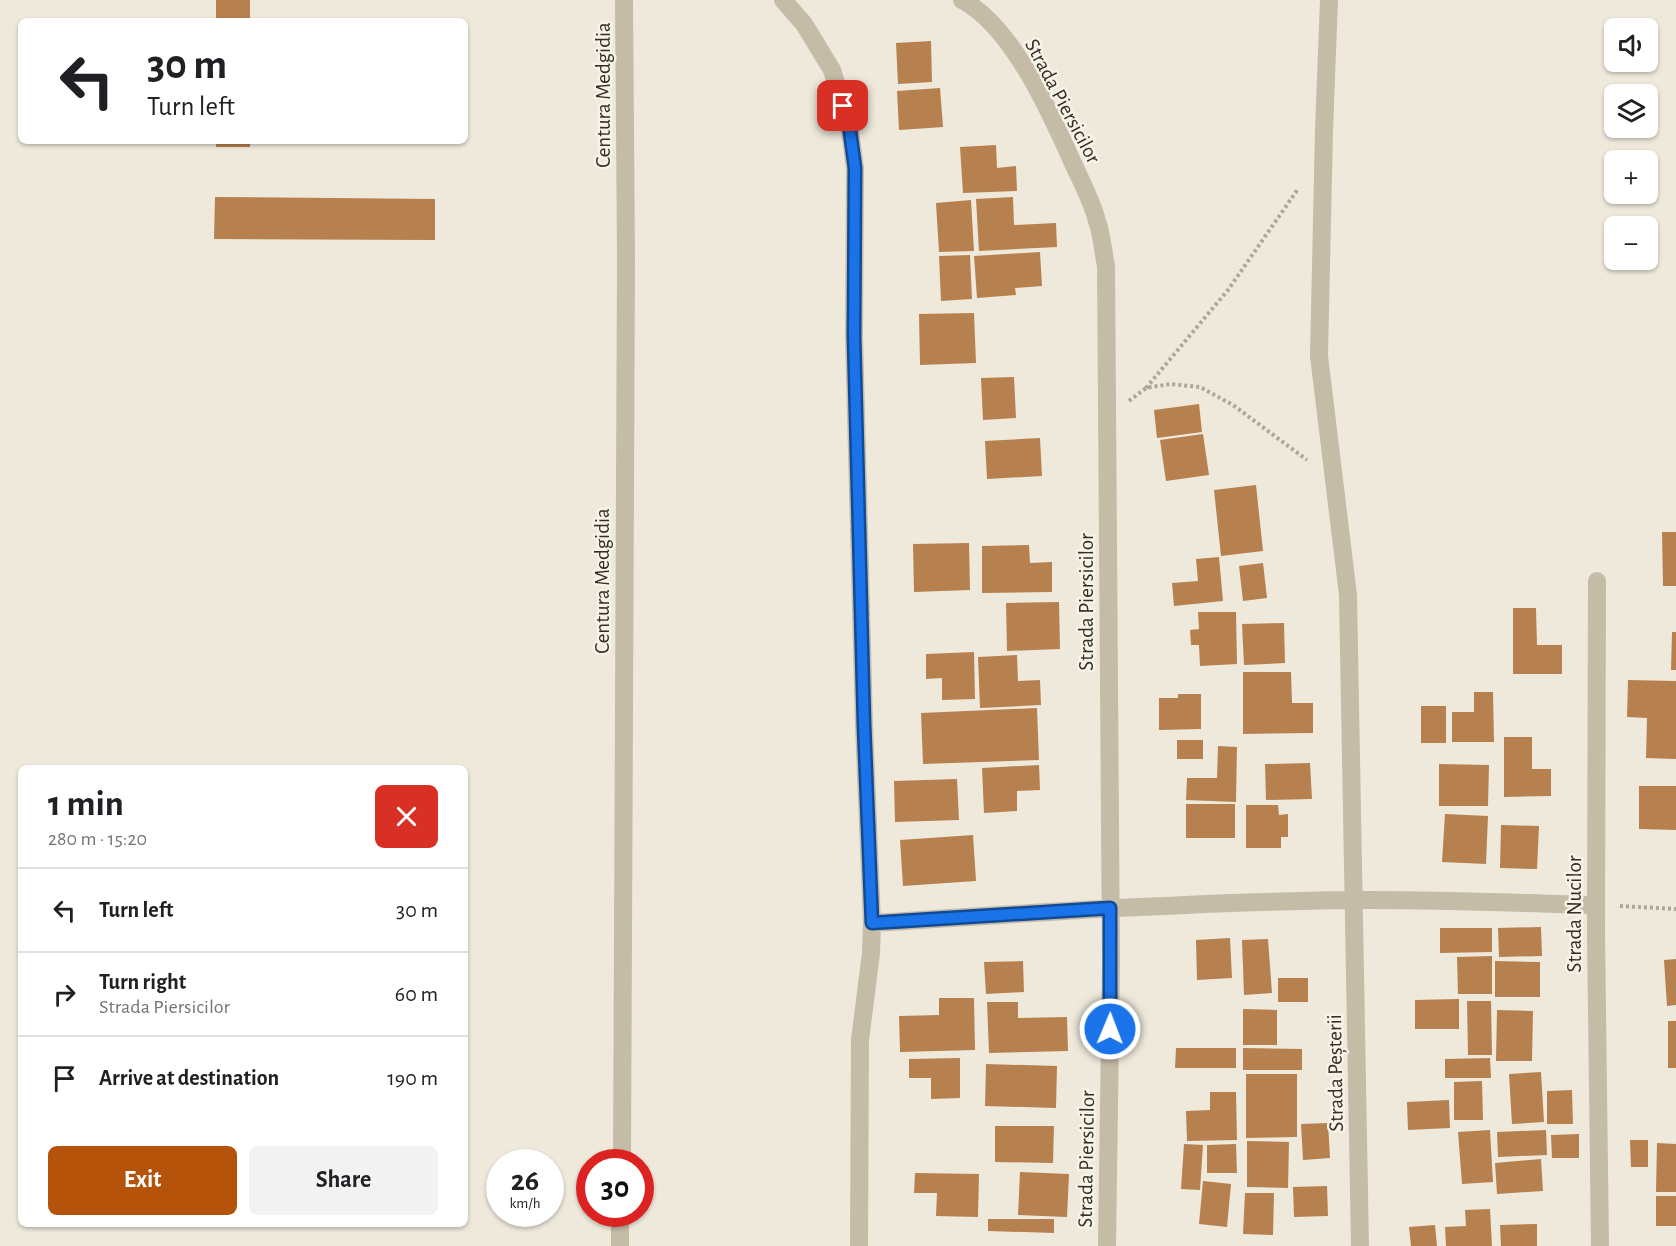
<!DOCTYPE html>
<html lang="en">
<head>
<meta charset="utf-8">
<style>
	:root { --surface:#fff; --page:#f2f2f2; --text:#202124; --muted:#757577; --line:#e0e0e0; --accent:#b45309 }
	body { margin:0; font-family:"Alegreya Sans",sans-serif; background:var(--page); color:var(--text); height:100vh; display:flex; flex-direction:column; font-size:22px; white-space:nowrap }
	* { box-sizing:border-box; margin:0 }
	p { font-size:20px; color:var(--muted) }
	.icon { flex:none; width:33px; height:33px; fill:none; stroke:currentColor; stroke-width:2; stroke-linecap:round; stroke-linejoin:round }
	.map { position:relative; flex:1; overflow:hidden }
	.details { position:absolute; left:18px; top:765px; width:450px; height:462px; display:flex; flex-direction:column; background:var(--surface); border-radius:9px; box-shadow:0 2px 4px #0004 }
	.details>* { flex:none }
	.top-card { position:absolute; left:18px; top:18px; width:450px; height:126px; border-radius:9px; box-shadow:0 2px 4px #0004; background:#fff; color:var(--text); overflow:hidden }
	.fabs { position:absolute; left:1604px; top:18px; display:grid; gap:12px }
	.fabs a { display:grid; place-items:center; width:54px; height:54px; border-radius:9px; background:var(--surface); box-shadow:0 2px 4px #0004; font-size:30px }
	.speed { position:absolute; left:486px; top:1149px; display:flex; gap:12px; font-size:30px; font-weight:700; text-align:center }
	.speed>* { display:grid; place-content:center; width:78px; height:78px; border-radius:50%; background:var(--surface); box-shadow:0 2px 4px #0004; line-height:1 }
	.speed small { font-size:15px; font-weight:400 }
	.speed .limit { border:9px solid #d22; background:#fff; color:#111 }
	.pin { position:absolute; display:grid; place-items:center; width:51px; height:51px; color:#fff; margin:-26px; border-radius:12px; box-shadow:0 3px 9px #0006 }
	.me { position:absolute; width:66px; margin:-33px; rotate:1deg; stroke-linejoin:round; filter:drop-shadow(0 0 4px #0008) }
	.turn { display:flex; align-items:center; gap:21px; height:126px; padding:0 30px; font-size:27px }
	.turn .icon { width:78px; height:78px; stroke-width:2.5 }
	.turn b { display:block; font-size:42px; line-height:51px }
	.round { display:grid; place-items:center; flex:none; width:63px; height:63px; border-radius:9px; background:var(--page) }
	.headline { display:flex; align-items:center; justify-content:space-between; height:102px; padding:0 30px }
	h1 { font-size:36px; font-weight:600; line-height:45px }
	.action { display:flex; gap:12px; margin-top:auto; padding:12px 30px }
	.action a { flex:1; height:69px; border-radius:9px; background:var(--accent); color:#fff; font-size:24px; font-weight:600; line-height:69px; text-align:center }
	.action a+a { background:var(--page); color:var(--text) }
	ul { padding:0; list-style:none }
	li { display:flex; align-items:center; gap:18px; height:84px; padding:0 30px; border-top:2px solid var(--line) }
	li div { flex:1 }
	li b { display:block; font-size:22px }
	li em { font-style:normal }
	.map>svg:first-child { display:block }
	.building { fill:#b7804f }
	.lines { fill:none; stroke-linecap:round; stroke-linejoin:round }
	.path { stroke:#b0a693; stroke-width:4; stroke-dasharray:3 3; stroke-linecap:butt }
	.street { stroke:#c5bca8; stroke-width:18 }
	.route-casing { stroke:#114b97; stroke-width:15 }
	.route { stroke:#1a73e8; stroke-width:10 }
	.labels { text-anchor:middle; stroke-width:5; stroke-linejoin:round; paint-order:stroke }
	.street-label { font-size:21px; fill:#322d27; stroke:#f7f3e6 }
</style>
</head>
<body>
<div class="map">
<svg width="1676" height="1246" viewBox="0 0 1676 1246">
	<rect width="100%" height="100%" fill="#eee9db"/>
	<path class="building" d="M 216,0 L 250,0 L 250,21 L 216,21 Z
		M 931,41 L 932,82 L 898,84 L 896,43 Z
		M 940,88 L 943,127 L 899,130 L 897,91 Z
		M 216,141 L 250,141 L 250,147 L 216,147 Z
		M 996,145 L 997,168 L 1016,166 L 1017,191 L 963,193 L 960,147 Z
		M 215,197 L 435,199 L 435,240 L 214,239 Z
		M 1013,197 L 1014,225 L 1056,223 L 1057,247 L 979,251 L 976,199 Z
		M 971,200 L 974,251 L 939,252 L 936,203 Z
		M 1040,252 L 1042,286 L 1015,288 L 1016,295 L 977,298 L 974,256 Z
		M 970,255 L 972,299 L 941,301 L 939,256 Z
		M 974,313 L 976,363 L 920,365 L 919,314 Z
		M 1014,377 L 1016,418 L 983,420 L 981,378 Z
		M 1199,404 L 1202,432 L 1157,438 L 1154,410 Z
		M 1203,434 L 1209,475 L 1166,481 L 1160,440 Z
		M 1040,438 L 1042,476 L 987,479 L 985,441 Z
		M 1256,485 L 1263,551 L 1221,556 L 1214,490 Z
		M 1662,532 L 1676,532 L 1676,586 L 1663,586 Z
		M 969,543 L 970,590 L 914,592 L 913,544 Z
		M 1029,545 L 1030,563 L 1052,562 L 1052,592 L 982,593 L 982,546 Z
		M 1219,557 L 1223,601 L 1174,606 L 1172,583 L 1198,581 L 1196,559 Z
		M 1263,563 L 1267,598 L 1243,601 L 1239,566 Z
		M 1059,602 L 1060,649 L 1007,651 L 1006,603 Z
		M 1513,608 L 1536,608 L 1537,645 L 1562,645 L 1562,674 L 1513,674 Z
		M 1198,612 L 1236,612 L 1237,664 L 1200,666 L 1199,645 L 1191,645 L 1190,630 L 1199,629 Z
		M 1284,623 L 1285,663 L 1244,665 L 1242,624 Z
		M 1672,632 L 1676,632 L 1676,670 L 1671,670 Z
		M 974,652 L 975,699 L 942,700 L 942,678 L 926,679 L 926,654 Z
		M 1017,655 L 1018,681 L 1040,680 L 1041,705 L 980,708 L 978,657 Z
		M 1243,672 L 1291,672 L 1292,703 L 1313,703 L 1313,733 L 1243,734 Z
		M 1628,680 L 1676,681 L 1676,759 L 1646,758 L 1647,718 L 1627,717 Z
		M 1474,692 L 1493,692 L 1494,742 L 1452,742 L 1452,712 L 1474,712 Z
		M 1178,694 L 1201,694 L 1201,729 L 1159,730 L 1159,698 L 1178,698 Z
		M 1421,706 L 1446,706 L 1446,743 L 1421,743 Z
		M 1037,708 L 1039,760 L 923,764 L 921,713 Z
		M 1504,737 L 1532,737 L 1532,769 L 1551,769 L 1551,796 L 1504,797 Z
		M 1177,740 L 1203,740 L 1203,759 L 1177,759 Z
		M 1218,746 L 1237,747 L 1236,802 L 1186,800 L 1187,778 L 1217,778 Z
		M 1310,763 L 1312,799 L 1266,800 L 1265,764 Z
		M 1439,764 L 1489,765 L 1488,806 L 1439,806 Z
		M 1039,765 L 1040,790 L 1017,791 L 1017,811 L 984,813 L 982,768 Z
		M 957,779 L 959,820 L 895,822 L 894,781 Z
		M 1639,786 L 1676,786 L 1676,830 L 1639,829 Z
		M 1186,804 L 1235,804 L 1235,838 L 1186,838 Z
		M 1246,805 L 1278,805 L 1279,815 L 1288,814 L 1288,837 L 1281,837 L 1281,848 L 1246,848 Z
		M 1445,814 L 1488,816 L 1486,864 L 1442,862 Z
		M 1501,825 L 1539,826 L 1537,869 L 1500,868 Z
		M 973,835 L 976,881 L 903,886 L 900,840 Z
		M 1541,927 L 1542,956 L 1499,957 L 1498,928 Z
		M 1440,928 L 1492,928 L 1492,952 L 1440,953 Z
		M 1230,938 L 1232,978 L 1197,980 L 1196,940 Z
		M 1268,939 L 1272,993 L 1244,995 L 1242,940 Z
		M 1492,956 L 1492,994 L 1458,994 L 1457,957 Z
		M 1676,959 L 1676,1005 L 1667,1006 L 1664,960 Z
		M 1023,961 L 1024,992 L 986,994 L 984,962 Z
		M 1495,961 L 1540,962 L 1540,997 L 1495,997 Z
		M 1278,978 L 1308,978 L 1308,1002 L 1278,1002 Z
		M 939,998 L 974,998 L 975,1050 L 900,1052 L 899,1016 L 939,1015 Z
		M 1459,999 L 1459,1029 L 1415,1029 L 1415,1000 Z
		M 1467,1001 L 1491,1001 L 1492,1055 L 1468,1055 Z
		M 987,1002 L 1018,1002 L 1018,1018 L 1067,1017 L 1068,1051 L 989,1053 Z
		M 1243,1009 L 1277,1010 L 1277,1045 L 1243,1045 Z
		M 1497,1010 L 1533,1011 L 1532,1061 L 1496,1061 Z
		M 1668,1021 L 1676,1021 L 1676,1068 L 1668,1068 Z
		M 1176,1048 L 1236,1048 L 1236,1068 L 1175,1068 Z
		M 1243,1048 L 1302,1049 L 1302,1070 L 1243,1070 Z
		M 960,1058 L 960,1098 L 931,1099 L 931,1078 L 909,1078 L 909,1059 Z
		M 1490,1058 L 1491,1078 L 1445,1078 L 1445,1059 Z
		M 986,1064 L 1057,1066 L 1056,1108 L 985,1106 Z
		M 1541,1072 L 1544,1122 L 1512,1124 L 1509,1074 Z
		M 1246,1074 L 1297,1074 L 1297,1137 L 1246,1138 Z
		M 1482,1081 L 1483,1120 L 1454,1120 L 1454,1082 Z
		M 1572,1090 L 1573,1124 L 1547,1124 L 1547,1091 Z
		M 1210,1092 L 1236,1092 L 1237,1140 L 1187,1141 L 1186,1111 L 1210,1110 Z
		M 1449,1100 L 1450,1128 L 1408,1130 L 1407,1102 Z
		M 1328,1123 L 1330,1158 L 1303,1160 L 1301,1124 Z
		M 995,1126 L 1054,1126 L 1053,1163 L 995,1162 Z
		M 1490,1130 L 1493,1182 L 1462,1184 L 1458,1132 Z
		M 1546,1130 L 1547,1155 L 1498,1157 L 1497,1132 Z
		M 1579,1134 L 1579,1158 L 1552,1158 L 1551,1135 Z
		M 1630,1140 L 1648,1140 L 1648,1167 L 1631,1167 Z
		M 1247,1141 L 1289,1142 L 1288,1188 L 1247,1187 Z
		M 1657,1143 L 1676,1144 L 1676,1192 L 1656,1192 Z
		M 1184,1144 L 1203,1145 L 1200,1190 L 1181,1189 Z
		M 1236,1144 L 1237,1173 L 1207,1173 L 1207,1145 Z
		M 1541,1159 L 1543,1191 L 1497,1194 L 1495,1163 Z
		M 1020,1172 L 1069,1174 L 1067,1217 L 1018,1215 Z
		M 915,1173 L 979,1174 L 978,1217 L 936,1216 L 937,1193 L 914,1193 Z
		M 1203,1181 L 1231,1184 L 1227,1227 L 1199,1224 Z
		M 1327,1186 L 1328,1216 L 1294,1217 L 1293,1187 Z
		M 1245,1193 L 1274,1193 L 1273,1235 L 1243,1234 Z
		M 1656,1196 L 1676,1196 L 1676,1226 L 1656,1226 Z
		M 1490,1209 L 1492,1246 L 1446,1246 L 1445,1227 L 1466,1226 L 1465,1210 Z
		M 988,1219 L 1054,1219 L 1054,1233 L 988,1231 Z
		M 1537,1224 L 1537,1246 L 1501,1246 L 1500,1225 Z
		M 1435,1225 L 1437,1246 L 1411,1246 L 1409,1227 Z"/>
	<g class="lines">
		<path class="path" d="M 1146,388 L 1228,290 L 1298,189
			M 1129,401 L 1146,388 L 1170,384 L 1200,387 L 1233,405 L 1307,460
			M 1620,906 L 1676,909"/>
		<path class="street" d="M 783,0 L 804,24 L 832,70 L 849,124 L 855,168 L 854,336 L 864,725 L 872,923 L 871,953 L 860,1040 L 859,1246
			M 962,0 C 1012,26 1050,112 1072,161 C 1081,181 1092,201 1097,221 C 1102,235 1103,251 1106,266 L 1111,963 L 1107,1246
			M 1329,0 L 1324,130 L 1319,356 L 1348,595 L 1360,1246
			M 1597,581 L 1596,931 L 1600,1246
			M 872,923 C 1031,913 1191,902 1351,900 C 1433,899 1514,903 1596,905
			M 622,1162 L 626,259 L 624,0
			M 620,1246 L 620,1214"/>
	</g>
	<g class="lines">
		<g class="route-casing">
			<path id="route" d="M 843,106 L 849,124 L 855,168 L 854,336 L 864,725 L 872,923 L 1110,908 L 1110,1029"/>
		</g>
		<use href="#route" class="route"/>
	</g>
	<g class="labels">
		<g class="street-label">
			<text transform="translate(603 95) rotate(-90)" y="7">Centura Medgidia</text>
			<text transform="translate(1063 101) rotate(62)" y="7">Strada Piersicilor</text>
			<text transform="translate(602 581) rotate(-90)" y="7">Centura Medgidia</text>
			<text transform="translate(1086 602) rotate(-90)" y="7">Strada Piersicilor</text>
			<text transform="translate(1574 914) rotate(-90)" y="7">Strada Nucilor</text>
			<text transform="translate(1335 1073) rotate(-91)" y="7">Strada Peșterii</text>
			<text transform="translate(1086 1159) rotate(-89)" y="7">Strada Piersicilor</text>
		</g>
	</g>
</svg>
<div class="fabs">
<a><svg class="icon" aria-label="sound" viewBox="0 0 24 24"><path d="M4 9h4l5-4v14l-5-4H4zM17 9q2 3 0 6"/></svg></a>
<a><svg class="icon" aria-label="layers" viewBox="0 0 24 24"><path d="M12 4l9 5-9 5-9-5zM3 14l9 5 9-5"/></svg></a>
<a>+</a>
<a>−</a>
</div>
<div class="speed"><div>26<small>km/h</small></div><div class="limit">30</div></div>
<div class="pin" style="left:843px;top:106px;background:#d93025"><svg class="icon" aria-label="arrive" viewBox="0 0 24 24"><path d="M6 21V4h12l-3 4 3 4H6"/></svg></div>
<svg class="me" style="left:1110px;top:1029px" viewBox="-20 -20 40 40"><circle r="17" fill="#1a73e8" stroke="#fff" stroke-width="3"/><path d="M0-11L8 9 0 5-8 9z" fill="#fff"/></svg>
<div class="top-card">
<div class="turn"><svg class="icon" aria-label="left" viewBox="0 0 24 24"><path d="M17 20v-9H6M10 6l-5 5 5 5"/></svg><div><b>30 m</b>Turn left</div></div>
</div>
<section class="details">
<div class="headline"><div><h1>1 min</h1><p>280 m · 15:20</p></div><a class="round" style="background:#d93025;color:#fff"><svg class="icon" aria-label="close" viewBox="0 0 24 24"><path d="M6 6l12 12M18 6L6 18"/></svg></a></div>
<ul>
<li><svg class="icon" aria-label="left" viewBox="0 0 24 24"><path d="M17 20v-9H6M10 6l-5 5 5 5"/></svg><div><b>Turn left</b></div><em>30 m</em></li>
<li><svg class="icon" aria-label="right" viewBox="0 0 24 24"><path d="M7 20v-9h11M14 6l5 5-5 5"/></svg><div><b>Turn right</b><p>Strada Piersicilor</p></div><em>60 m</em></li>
<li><svg class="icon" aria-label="arrive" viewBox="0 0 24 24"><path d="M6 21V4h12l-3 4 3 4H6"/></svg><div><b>Arrive at destination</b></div><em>190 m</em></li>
</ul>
<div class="action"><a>Exit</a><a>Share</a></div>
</section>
</div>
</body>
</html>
